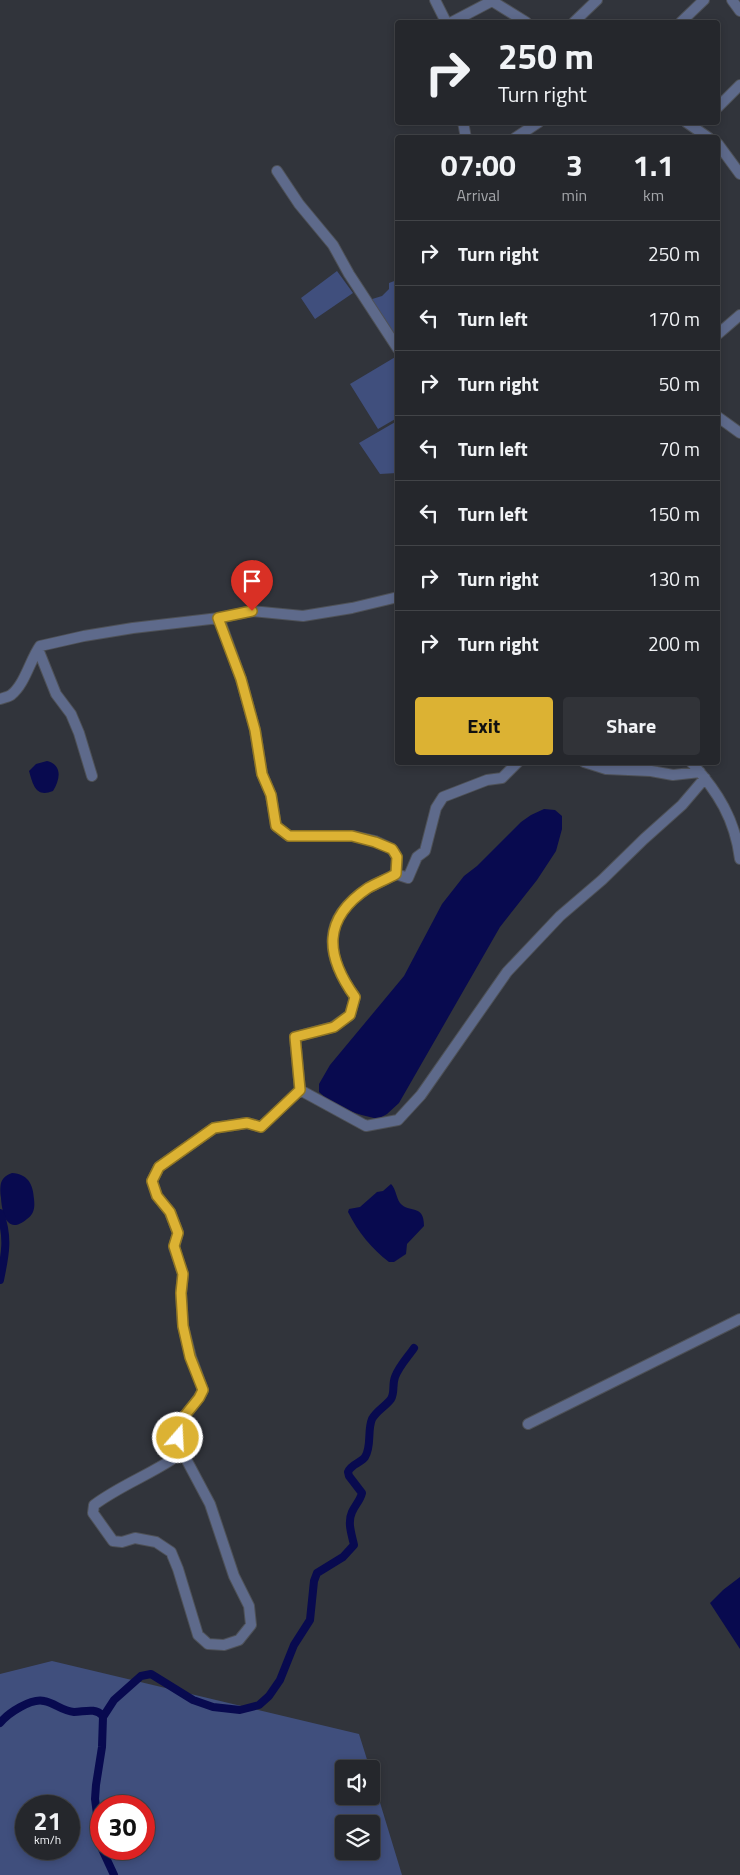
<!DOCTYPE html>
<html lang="en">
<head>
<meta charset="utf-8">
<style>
	:root { --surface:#25272c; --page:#313338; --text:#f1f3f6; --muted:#a3a5a9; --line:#424448; --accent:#dcb233 }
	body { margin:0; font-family:"Titillium Web",sans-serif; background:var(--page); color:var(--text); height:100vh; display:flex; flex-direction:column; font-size:19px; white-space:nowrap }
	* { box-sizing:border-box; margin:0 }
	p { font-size:16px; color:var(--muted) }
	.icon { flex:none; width:28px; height:28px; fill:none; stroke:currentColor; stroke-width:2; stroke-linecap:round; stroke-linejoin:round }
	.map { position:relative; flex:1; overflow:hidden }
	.details { position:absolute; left:395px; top:135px; width:325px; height:630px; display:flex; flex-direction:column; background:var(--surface); border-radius:5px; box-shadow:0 2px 8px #0003,0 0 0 1px var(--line) }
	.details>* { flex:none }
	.guide { position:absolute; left:395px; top:20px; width:325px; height:105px; border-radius:5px; box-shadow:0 2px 8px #0003,0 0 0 1px var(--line); background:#25272c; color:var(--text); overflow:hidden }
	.buttons { position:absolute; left:335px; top:1760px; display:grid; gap:10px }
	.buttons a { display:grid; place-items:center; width:45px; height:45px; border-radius:5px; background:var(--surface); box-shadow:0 2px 8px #0003,0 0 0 1px var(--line); font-size:25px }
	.speed { position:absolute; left:15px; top:1795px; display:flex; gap:10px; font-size:25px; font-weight:700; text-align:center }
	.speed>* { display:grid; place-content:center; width:65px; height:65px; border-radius:50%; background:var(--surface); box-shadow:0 2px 8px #0003,0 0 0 1px var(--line); line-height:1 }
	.speed small { font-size:12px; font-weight:400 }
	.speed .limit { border:8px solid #d22; background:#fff; color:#111 }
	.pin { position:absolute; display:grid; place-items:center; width:42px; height:42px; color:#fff; margin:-51px -21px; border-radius:50% 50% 50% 0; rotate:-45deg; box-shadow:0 0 5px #0007 }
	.pin .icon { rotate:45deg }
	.me { position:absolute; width:55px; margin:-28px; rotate:19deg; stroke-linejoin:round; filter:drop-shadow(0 0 4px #0008) }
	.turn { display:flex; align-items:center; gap:18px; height:105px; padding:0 20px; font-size:22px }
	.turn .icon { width:65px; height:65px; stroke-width:2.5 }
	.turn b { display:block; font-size:35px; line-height:42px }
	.eta { display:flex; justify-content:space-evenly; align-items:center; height:85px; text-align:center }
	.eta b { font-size:30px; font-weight:700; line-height:35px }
	.primary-button { display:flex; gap:10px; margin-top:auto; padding:10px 20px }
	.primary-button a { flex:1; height:58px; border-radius:5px; background:var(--accent); color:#111; font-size:20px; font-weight:700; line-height:58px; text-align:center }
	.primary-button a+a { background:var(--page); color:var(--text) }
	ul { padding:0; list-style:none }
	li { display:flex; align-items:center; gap:15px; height:65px; padding:0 20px; border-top:1px solid var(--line) }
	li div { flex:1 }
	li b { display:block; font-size:19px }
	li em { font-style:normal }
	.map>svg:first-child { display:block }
	.green { fill:#404f7d; fill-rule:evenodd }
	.water { fill:#080a4f }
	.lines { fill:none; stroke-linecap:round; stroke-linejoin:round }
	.canal { stroke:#080a4f; stroke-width:8 }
	.minor-casing { stroke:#4e5157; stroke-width:12 }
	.minor { stroke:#5e6a8b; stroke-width:10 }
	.route-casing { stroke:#8f7421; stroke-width:12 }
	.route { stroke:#dcb233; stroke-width:9 }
</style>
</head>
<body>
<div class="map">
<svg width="740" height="1875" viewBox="0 0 740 1875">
	<rect width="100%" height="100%" fill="#31343b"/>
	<path class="green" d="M 337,271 L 353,293 L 315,319 L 301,298 Z
		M 397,280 L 398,341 L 369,300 L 382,296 L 389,289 L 389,283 Z
		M 397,356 L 397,418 L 378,429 L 350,384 Z
		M 397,421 L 397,473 L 380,474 L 359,443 Z
		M 52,1661 L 359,1734 L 370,1769 L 344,1769 L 344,1796 L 371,1796 L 371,1773 L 402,1875 L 0,1875 L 0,1674 ZM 69,1806 L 69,1849 L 26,1849 L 26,1806 ZM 144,1806 L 144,1849 L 101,1849 L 101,1806 ZM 344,1824 L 371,1824 L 371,1851 L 344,1851 Z"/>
	<path class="water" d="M 47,761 C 63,765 60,780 53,791 C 36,798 33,785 29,771 L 36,764 Z
		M 544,809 L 555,810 L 562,816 L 562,829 L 556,851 L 537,880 L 500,927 L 399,1103 L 387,1114 L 378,1119 C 356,1114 335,1108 319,1092 L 319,1084 L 330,1065 L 404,976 L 442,904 L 464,876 L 477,866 L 521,822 L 531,815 Z
		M 12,1173 C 28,1174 33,1184 34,1199 C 35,1208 34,1214 27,1219 C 7,1236 2,1213 1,1198 C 0,1193 0,1187 1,1183 C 3,1177 7,1175 12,1173 Z
		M 391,1184 C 396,1189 396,1197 400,1203 C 409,1214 424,1203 424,1226 L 407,1244 L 406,1254 L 394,1262 L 389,1262 C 372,1249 358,1232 348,1212 L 349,1209 L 360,1207 L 377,1192 L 383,1191 Z
		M 740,1577 L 740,1649 L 710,1603 L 723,1590 Z"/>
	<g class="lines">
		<path class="canal" d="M 0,1213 C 9,1238 5,1255 0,1280
			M 0,1723 C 8,1713 31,1698 44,1701 C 55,1703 62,1711 74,1712 C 84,1712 95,1707 103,1716
			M 101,1845 L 95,1799 L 96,1785 L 102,1747 L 103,1717 L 114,1700 L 141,1676 L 151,1674 L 193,1700 L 213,1707 L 240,1710 L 259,1705 L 269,1696 L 280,1680 L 294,1645 L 310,1620 L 314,1581 L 317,1573 L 343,1557 L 354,1545 C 352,1535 347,1523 352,1512 C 355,1505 360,1501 362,1493 L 349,1476 L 348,1472 C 351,1464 361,1463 365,1457 C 372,1446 367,1431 372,1419 C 377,1410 385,1407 391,1399 C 395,1392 392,1385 395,1377 C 399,1366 408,1357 414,1348
			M 102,1849 L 114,1875"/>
		<g class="minor-casing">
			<path id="minor" d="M 435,0 L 446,22
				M 732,0 L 740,11
				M 452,22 L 492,1 L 526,22
				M 574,22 L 597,0
				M 681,22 L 704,0
				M 718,107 L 740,85
				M 463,122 L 466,138
				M 686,122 L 709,138
				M 515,138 L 539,122
				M 718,144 L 740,174
				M 277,171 L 299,204 L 333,245 L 349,274 L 398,349
				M 718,334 L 740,315
				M 718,417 L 740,433
				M 219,618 L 241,679 L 255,730 L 262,774 L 271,795 L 276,826 L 289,836 L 353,836 L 375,841 L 392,849 L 394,852 L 397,857 L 396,874 C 387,879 377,883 368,888 C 321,919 325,955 355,997 L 350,1015 L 333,1027 L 295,1037 L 300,1090
				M 38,649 L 56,694 L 71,714 L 79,733 L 92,776
				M 0,699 C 3,698 8,697 11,695 C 25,684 30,660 40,646 L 84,636 L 133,628 L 219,618 L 252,611 L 303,616 L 352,608 L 398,597
				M 584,762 L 606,769 L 651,771 L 673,775 L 700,772
				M 691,762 C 718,792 735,819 740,859
				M 396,874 L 408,878 L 417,857 L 425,851 L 436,808 L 443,797 L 487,780 L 502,778 L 518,762
				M 528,1424 L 740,1319
				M 183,1452 C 155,1473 122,1484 94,1505 L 93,1513 L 113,1541 L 122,1542 L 135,1538 L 156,1542 L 171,1552 L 178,1569 L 198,1635 L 208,1644 L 224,1645 L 239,1640 L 251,1625 L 249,1606 L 234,1576 L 210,1504 L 185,1457 C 183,1451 179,1445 178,1438 C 175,1419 196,1407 203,1390 L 191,1357 L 183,1326 L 181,1293 L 183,1274 L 174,1247 L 178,1233 L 170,1212 L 157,1196 L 152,1181 L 159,1167 L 214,1128 L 247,1123 L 261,1127 L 300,1090 L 366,1126 L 398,1120 L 421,1095 L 507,972 L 560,916 L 602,880 L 644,839 L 682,805 L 705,778"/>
		</g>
		<use href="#minor" class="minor"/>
	</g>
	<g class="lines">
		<g class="route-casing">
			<path id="route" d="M 178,1438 L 178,1424 L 199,1398 L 203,1390 L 190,1357 L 183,1326 L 181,1293 L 183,1274 L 174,1246 L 178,1233 L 170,1212 L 157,1196 L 152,1181 L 159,1167 L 214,1128 L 247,1123 L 261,1127 L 300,1090 L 295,1037 L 334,1027 L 350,1015 L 355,997 C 325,955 322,919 368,888 C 377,883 387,879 396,874 L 397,857 L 394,852 L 392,849 L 375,842 L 352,836 L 289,836 L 276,826 L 271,795 L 262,774 L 255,730 L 241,679 L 218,618 L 252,611"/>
		</g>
		<use href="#route" class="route"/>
	</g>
</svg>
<div class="buttons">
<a><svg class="icon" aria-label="sound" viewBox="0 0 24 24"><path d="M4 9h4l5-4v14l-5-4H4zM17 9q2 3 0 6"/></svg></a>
<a><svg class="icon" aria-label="layers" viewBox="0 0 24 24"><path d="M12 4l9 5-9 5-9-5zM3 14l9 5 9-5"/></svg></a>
</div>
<div class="speed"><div>21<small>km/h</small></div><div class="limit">30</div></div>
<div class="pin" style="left:252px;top:611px;background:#d93025"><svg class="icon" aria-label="arrive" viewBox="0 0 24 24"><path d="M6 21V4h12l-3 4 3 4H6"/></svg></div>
<svg class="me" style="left:178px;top:1438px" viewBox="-20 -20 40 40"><circle r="17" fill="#dcb233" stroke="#fff" stroke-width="3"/><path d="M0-11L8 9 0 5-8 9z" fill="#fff"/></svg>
<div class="guide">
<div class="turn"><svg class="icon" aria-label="right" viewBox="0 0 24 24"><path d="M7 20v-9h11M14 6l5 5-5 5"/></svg><div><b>250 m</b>Turn right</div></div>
</div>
<section class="details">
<div class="eta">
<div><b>07:00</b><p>Arrival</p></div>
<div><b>3</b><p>min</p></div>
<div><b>1.1</b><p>km</p></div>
</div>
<ul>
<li><svg class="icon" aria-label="right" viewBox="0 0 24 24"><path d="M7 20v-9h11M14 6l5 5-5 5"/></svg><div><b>Turn right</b></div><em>250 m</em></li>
<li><svg class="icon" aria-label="left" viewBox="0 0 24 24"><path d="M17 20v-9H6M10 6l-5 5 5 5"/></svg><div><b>Turn left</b></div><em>170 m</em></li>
<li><svg class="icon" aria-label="right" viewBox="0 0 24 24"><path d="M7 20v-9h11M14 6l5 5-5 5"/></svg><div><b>Turn right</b></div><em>50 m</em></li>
<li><svg class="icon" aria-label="left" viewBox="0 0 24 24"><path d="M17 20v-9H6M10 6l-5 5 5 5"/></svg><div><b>Turn left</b></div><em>70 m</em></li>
<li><svg class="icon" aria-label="left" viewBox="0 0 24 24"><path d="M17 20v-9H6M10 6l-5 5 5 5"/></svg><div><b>Turn left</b></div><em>150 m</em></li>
<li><svg class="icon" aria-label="right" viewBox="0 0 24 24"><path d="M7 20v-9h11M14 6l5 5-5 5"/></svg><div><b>Turn right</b></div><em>130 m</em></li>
<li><svg class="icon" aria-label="right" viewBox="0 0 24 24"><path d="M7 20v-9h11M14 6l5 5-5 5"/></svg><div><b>Turn right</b></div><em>200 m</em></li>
</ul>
<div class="primary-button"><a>Exit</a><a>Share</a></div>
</section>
</div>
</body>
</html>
